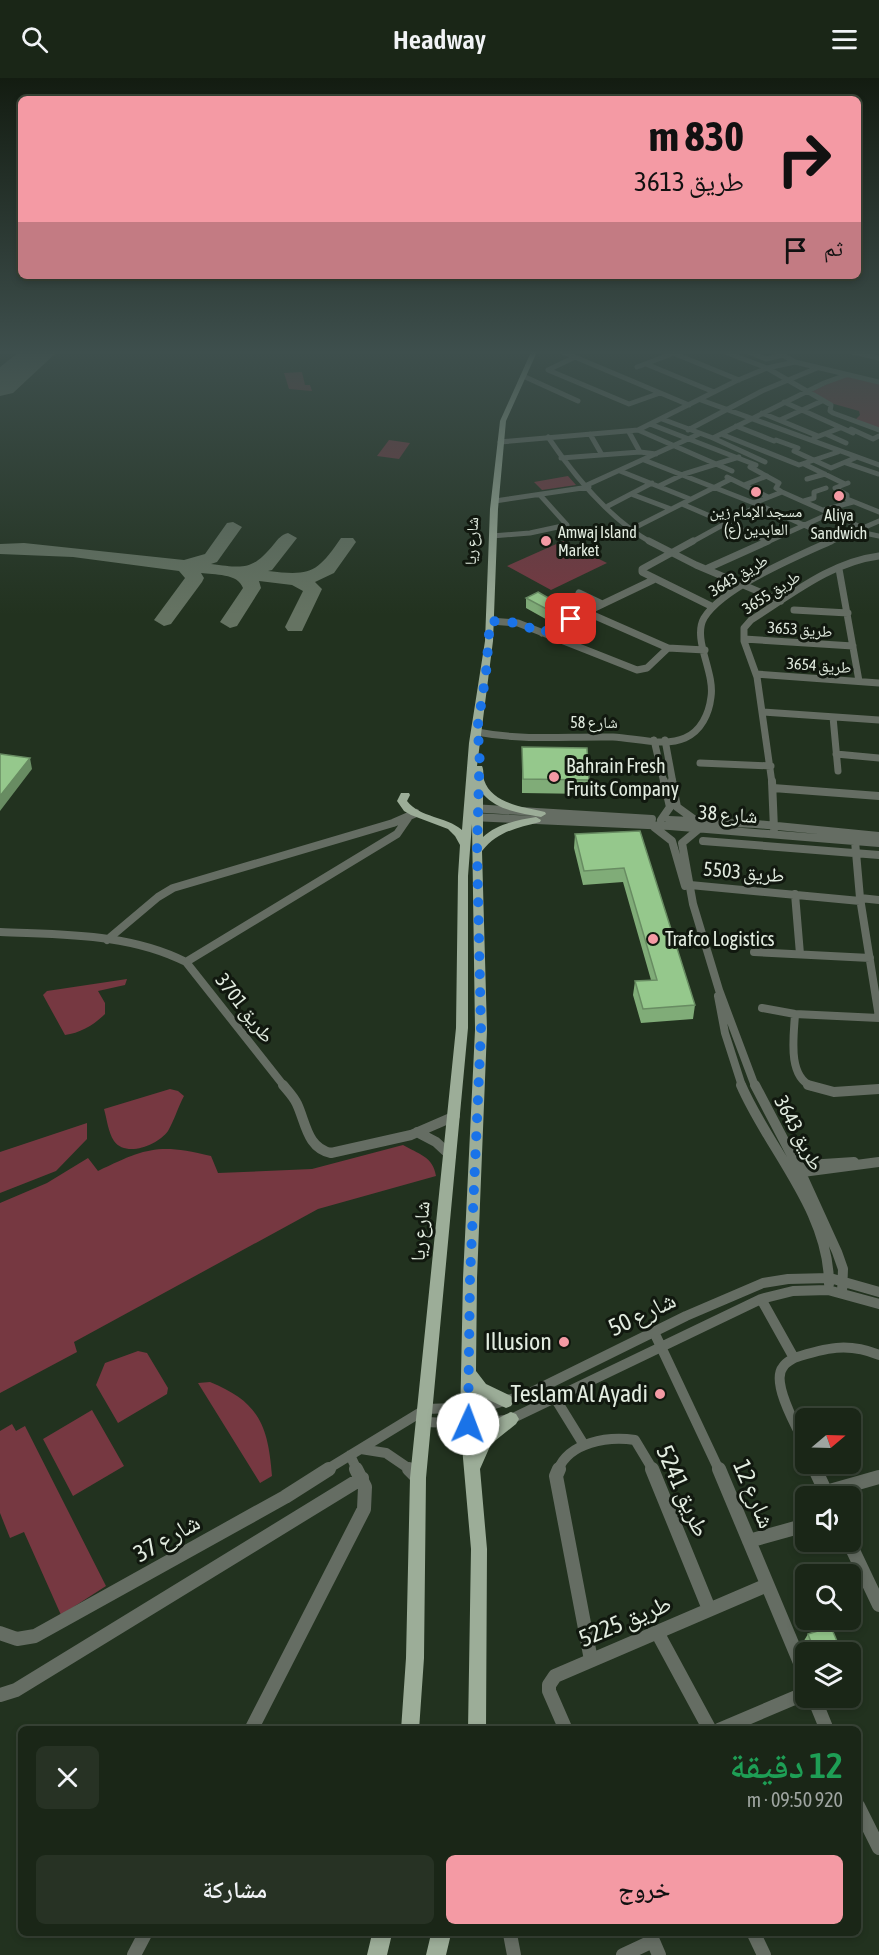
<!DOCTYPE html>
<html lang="ar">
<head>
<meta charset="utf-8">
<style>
	:root { --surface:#1a2617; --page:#273224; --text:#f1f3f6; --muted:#9fa5a1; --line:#384336; --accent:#f49aa4 }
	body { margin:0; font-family:"Asap Condensed","Noto Naskh Arabic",sans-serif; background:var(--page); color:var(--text); direction:rtl; height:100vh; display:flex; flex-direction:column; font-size:22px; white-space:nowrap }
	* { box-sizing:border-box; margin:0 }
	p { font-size:20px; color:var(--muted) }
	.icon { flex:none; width:33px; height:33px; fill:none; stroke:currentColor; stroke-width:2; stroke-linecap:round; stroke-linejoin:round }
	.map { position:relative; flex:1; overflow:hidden; direction:ltr }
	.panel { position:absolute; left:18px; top:1648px; width:843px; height:210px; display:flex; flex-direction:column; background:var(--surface); border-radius:9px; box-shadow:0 3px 9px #0003,0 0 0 2px var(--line); direction:rtl }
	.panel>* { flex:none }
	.top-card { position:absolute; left:18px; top:18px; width:843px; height:183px; border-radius:9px; box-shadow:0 3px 9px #0003,0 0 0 2px var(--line); direction:rtl; background:#f49aa4; color:#111; overflow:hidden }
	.needle { width:39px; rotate:71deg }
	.buttons { position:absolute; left:795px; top:1330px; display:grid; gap:12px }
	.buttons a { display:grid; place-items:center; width:66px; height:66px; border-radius:9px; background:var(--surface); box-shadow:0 3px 9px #0003,0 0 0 2px var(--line); font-size:30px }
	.pin { position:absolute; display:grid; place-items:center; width:51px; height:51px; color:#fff; margin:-26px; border-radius:12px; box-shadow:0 3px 9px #0006 }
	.me { position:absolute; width:66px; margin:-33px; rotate:2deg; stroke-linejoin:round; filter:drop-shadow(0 0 4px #0008) }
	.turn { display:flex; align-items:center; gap:21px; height:126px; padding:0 18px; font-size:27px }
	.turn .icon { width:78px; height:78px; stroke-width:2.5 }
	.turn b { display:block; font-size:42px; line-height:51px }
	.then { display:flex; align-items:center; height:57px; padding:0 18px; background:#0003; gap:12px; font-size:22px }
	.round { display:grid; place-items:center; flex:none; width:63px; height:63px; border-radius:9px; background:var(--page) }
	.headline { display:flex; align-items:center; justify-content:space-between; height:102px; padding:0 18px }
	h1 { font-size:36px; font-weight:600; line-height:45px; color:#1e9e55 }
	.action { display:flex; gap:12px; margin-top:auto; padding:12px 18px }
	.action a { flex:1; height:69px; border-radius:9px; background:var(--accent); color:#111; font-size:24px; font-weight:600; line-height:69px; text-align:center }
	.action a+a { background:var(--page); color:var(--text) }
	header { display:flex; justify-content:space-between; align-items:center; height:78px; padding:0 18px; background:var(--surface); font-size:27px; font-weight:600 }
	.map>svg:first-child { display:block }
	.green { fill:#763841 }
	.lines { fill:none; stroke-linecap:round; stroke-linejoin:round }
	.taxiway { fill:#657362; fill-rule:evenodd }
	.runway { fill:#657362; fill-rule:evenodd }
	.minor-far4 { stroke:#656d63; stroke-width:5 }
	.minor-far3 { stroke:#656d63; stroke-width:7 }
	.minor-far2 { stroke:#656d63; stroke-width:8 }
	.minor-far1 { stroke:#656d63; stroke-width:10 }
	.minor { stroke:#656d63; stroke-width:14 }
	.major { fill:#9cad98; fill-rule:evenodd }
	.wall { fill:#80ac78 }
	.shaded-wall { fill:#688c62 }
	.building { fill:#95c88c; stroke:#688c62; stroke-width:1.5 }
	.route { stroke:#1a73e8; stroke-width:10; stroke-dasharray:0 18 }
	.poi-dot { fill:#f49aa4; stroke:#11180f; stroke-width:2 }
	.labels { text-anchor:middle; stroke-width:6; stroke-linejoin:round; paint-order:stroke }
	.far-poi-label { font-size:16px; fill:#e2ece0; stroke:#11180f }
	.far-street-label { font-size:16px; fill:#e2ece0; stroke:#11180f }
	.poi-label { font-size:20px; fill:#e2ece0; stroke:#11180f; text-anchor:start }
	.street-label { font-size:20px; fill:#e2ece0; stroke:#11180f }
	.near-street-label { font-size:24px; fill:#e2ece0; stroke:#11180f }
	.near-poi-label { font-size:24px; fill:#e2ece0; stroke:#11180f; text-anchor:end }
</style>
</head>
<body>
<header><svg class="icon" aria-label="menu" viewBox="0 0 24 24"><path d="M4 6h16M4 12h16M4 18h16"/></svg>Headway<svg class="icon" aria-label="search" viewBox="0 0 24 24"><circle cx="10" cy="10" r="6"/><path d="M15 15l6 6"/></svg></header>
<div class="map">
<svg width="879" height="1877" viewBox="0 0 879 1877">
	<rect width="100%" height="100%" fill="#22321f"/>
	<path class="green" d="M 302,294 L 305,307 L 310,307 L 312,313 L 289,311 L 284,295 Z
		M 844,298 L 879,306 L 879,351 L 855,342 L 860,337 L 859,333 L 827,324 L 809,315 Z
		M 389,362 L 410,365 L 399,381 L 377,378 Z
		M 568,398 L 576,407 L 542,412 L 534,404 Z
		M 563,463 L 607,485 L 551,512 L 507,488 Z
		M 127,901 L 125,907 L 98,913 L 105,925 L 105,936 C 94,947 80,955 65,957 L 43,917 L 47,913 Z
		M 170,1011 L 178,1013 L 184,1018 C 178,1029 174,1043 168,1053 C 158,1067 126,1080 114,1063 C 108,1054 107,1041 104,1031 Z
		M 87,1045 L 87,1061 L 56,1093 L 0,1115 L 0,1074 Z
		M 403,1067 C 418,1076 433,1078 436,1098 L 318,1131 L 74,1264 L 77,1274 L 0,1315 L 0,1125 L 47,1105 L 88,1080 L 98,1093 C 145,1070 159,1065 211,1078 L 218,1095 L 312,1091 Z
		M 138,1273 L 147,1275 L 168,1310 L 167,1316 L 118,1345 L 96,1307 L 105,1285 Z
		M 210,1304 C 259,1324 268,1347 272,1398 L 260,1405 L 198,1305 Z
		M 92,1332 L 124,1388 L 73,1418 L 43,1361 Z
		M 12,1346 L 16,1353 L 25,1348 L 106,1508 L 61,1537 L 24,1454 L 10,1460 L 0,1435 L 0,1353 Z"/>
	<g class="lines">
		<path class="taxiway" d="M 233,444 L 242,449 L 217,484 L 211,486 C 244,490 252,493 274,466 C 278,461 281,457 288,455 L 297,460 L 272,492 L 268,493 C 311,498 317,495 341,460 L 353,460 L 356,464 L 334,495 L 315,504 L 322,511 L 302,553 L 288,553 L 285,549 L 303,513 L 292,507 L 259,503 L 261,510 L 237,548 L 230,550 L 220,544 L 243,510 C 238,495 214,497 201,495 L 204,500 L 202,504 L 171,546 L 164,548 L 154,542 L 185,500 L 179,493 L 73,479 L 0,476 L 0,466 L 24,465 L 184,482 L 205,476 L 227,445 Z"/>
		<path class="runway" d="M 19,274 L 57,274 L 13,315 L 0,318 L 0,289 Z"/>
		<path class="minor-far4" d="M 563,274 L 689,327
			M 725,274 L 767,290 L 831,327 L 830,333 L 833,335 L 879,352
			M 749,274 L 766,281 L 783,277
			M 777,274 L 795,284 L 879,304
			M 853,274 L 879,280
			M 673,275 L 739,302
			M 575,279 L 548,292 L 629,326 L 660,315
			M 646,286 L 714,314
			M 637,289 L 677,274
			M 523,298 L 578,323
			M 701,322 L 879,387
			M 784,324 L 853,355
			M 762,335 L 818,358
			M 662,341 L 713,360 L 765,384
			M 780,342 L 822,323
			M 650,346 L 756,387
			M 736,348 L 774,363
			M 851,351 L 873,361 L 879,358
			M 638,352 L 732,393
			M 688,352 L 762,313 L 817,290
			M 629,354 L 640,374
			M 590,356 L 602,377
			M 721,356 L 799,387 L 838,374
			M 826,356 L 846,365
			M 548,359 C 575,399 609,441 652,465
			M 713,360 L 824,305 L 846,297
			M 814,360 L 840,350
			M 776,362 L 798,370
			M 500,364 L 638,352 L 736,303 L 767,290 L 795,284
			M 794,373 L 831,390 L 855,380
			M 561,380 L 640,374 L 656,376
			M 644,382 L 759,427 L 835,461
			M 846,385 L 878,396
			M 804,386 L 845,406
			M 750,389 L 779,405 L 776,410 L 782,414 L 754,425
			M 620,393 L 690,421
			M 727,399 L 768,419
			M 807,401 L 825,396
			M 848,405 L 835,410 L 847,417 L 847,421 L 879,434
			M 587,407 L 699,356
			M 744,407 L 767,398
			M 659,408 L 684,396 L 739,379
			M 782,414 L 863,450
			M 631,416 L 671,431
			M 495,423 L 589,409
			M 804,423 L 814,420 L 814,414 L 826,410
			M 682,426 L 768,463
			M 608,428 L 652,405
			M 824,432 L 853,424
			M 632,451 L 731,401
			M 855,453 L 879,458
			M 492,458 L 530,455 L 567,447 L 540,417
			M 690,465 L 759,427
			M 765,465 L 831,435
			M 828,465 L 879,443"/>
		<path class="minor-far3" d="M 649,463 L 696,487 L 781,523
			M 693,463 L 642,491 L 642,494 L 713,529
			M 708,490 L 768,463
			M 839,491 L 859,603
			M 579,515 L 602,526
			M 794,532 L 848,535
			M 586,534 L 668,570 L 705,572
			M 490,543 L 518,545 L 637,592 L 647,590 L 668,570
			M 542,555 L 653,502
			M 744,561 L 853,568
			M 756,596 L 879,605
			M 763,634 L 879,642
			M 833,639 L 838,693
			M 477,654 C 523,663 567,658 613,659 C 635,660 665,669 685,660 C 701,653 709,636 711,619 C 715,594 692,561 704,540 C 723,509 798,478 831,463
			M 654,662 L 664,705
			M 665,662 L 673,705
			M 836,676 L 879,680
			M 700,685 L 771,688
			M 772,705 L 757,599 L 744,563 L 744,550 L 751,542 C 791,517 831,484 879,478"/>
		<path class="minor-far2" d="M 672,703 L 677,729 L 695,742
			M 772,703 L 774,751
			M 773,710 L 879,718
			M 471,730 L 652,741
			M 471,739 L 670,748 L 879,765
			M 661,742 L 670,729 L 664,703
			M 669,742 L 756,746 L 879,758
			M 654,749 L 672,763 L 685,808
			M 700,750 L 682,765 L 693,826 L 719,912 L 755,1008
			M 703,763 L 879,777
			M 855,763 L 860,820 L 879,939
			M 690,807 L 860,823
			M 795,816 L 800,876
			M 860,820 L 879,822
			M 0,854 C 63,857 129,855 186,884 L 284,1008
			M 107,862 L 158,819 L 173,810 L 393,745 L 416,735
			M 754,874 L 870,880
			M 186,884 L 397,756 L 408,740
			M 718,918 L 725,955 L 742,1008
			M 762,930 L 795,936 L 879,940
			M 795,936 C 794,957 787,997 811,1008"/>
		<path class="minor-far1" d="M 283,1007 C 288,1013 294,1019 297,1026 C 306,1045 307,1070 331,1075 L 411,1057 L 455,1038
			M 741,1007 C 769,1072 829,1132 829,1206
			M 755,1007 L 801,1095 L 837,1174 L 843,1191 L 842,1215
			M 808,1007 L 834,1014 L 879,1011
			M 417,1054 L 436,1064 L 451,1078
			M 793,1088 L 854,1084
			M 795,1095 L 879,1084
			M 761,1221 L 794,1280 C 825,1270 848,1264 879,1277
			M 654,1254 L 719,1392
			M 794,1280 C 791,1282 785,1285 783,1289 C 770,1304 798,1352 806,1368
			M 555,1320 L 584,1367
			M 424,1344 L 479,1346 L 511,1341 L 761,1221 L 793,1213 L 828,1212 L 879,1226
			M 361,1371 L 386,1375 L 411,1392
			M 350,1377 L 357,1392
			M 813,1386 L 816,1392
			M 326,1392 L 426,1331 L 484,1329 L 528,1316 L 686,1238 L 763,1205 L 788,1201 L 830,1200 L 879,1214
			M 558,1392 C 569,1364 608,1358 635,1362 L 653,1392"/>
		<path class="minor" d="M 409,1391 L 418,1400
			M 559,1391 L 556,1398 L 591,1582
			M 652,1391 L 709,1531
			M 719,1391 L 806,1599
			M 815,1391 L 828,1419
			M 826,1414 L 879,1399
			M 749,1463 L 806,1447
			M 849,1464 L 879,1527
			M 657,1554 L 710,1652
			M 0,1555 L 17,1561 L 35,1558 L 285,1419 L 329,1391
			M 0,1617 L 16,1612 L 362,1400
			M 814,1620 L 827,1652
			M 251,1652 L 364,1431 L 365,1409 L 356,1391
			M 566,1652 L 549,1613 L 549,1607 L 555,1598 L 767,1507
			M 719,1652 L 806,1615
			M 858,1728 L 879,1770
			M 510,1856 L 514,1877
			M 650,1856 L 659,1877
			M 754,1856 L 764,1877
			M 134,1877 L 145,1856
			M 623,1877 L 653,1863"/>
		<path class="major" d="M 531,274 L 537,274 L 506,343 L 498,431 L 493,563 L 477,688 L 482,688 C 484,692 483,697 484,702 C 492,726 524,729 545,734 L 546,736 L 541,739 C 521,735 498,733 483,716 L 483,759 C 497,746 517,742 536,739 L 541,742 L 540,744 C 517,750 498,753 482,773 L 487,952 L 477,1200 L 476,1293 L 486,1306 L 511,1318 L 514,1323 L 511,1328 L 506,1330 L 476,1316 L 477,1361 C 482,1350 500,1338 511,1334 L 516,1336 L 519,1341 L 516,1346 L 491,1366 L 480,1391 L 487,1471 L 486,1652 L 468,1652 L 471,1471 L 460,1346 L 463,1200 L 475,952 L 472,746 L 468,798 L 468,950 L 426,1400 L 424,1580 L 419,1652 L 401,1652 L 406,1580 L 410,1400 L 456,950 L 458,798 L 460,767 L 455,758 L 448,751 L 411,737 L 404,733 L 397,723 L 401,715 L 409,715 L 410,717 L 407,723 C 420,740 446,738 462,752 L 469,665 L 485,563 L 490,431 L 500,343 Z
			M 372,1856 L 392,1856 L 387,1877 L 367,1877 Z
			M 431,1856 L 451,1856 L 446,1877 L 426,1877 Z"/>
	</g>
	<path class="wall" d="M 526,520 L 564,529 L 564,538 L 551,544 L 526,530 Z
		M 522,669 L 589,702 L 588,716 L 522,715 Z
		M 640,753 L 695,927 L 693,941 L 641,945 L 633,917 L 635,903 L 651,902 L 623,804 L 583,807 L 574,770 L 575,756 Z
		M 808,1556 L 842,1575 L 806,1576 L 802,1566 Z"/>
	<path class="shaded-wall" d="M 564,529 L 564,538 L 551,544 L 552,534 Z
		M 30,680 L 32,691 L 0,733 L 0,718 Z"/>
	<path class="building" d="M 538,514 L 564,529 L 552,534 L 526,520 Z
		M 522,669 L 587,670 L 589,702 L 523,701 Z
		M 0,676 L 30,680 L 0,718 Z
		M 640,753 L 695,927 L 643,931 L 635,903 L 657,902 L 624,790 L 584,793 L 575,756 Z
		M 831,1549 L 842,1575 L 815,1575 L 808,1556 Z"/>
	<linearGradient id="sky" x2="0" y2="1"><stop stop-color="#131c11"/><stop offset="0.51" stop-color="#3e4f4d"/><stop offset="1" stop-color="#3e4f4d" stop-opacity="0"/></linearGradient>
	<rect width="879" height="537" fill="url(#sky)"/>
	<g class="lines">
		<path class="route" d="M 468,1346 L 470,1200 L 481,952 L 477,772 L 480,665 L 476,659 L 486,595 L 490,543 L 518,545 L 542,555 L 571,541"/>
	</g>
	<g class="poi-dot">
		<circle cx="756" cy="414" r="6"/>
		<circle cx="839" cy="418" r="6"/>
		<circle cx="546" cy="463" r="6"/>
		<circle cx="554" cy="699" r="6"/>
		<circle cx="653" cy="861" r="6"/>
		<circle cx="564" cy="1264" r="6"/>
		<circle cx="660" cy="1316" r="6"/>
	</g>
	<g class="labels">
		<g class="far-poi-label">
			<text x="756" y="439">مسجد الإمام زين<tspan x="756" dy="18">العابدين (ع)</tspan></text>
			<text x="839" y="443">Aliya<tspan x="839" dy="18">Sandwich</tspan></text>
			<text x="558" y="460" text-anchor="start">Amwaj Island<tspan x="558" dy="18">Market</tspan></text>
		</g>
		<g class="far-street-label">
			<text transform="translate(471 463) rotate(-87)" y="6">شارع ريا</text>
			<text transform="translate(738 497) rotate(-31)" y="6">طريق 3643</text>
			<text transform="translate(771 514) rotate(-33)" y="6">طريق 3655</text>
			<text transform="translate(800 551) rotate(4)" y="6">طريق 3653</text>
			<text transform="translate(819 587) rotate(4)" y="6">طريق 3654</text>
			<text x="594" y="650">شارع 58</text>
		</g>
		<g class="poi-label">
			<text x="566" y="695">Bahrain Fresh<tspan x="566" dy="23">Fruits Company</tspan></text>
			<text x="665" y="868">Trafco Logistics</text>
		</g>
		<g class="street-label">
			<text transform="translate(728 736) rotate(4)" y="7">شارع 38</text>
			<text transform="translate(744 794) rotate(5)" y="7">طريق 5503</text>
			<text transform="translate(245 930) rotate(52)" y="7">طريق 3701</text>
			<text transform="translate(799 1055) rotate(62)" y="7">طريق 3643</text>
			<text transform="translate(420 1153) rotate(-85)" y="7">شارع ريا</text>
		</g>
		<g class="near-street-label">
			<text transform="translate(642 1236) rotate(-26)" y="8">شارع 50</text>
			<text transform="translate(683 1413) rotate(66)" y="8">طريق 5241</text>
			<text transform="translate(754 1416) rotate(67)" y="8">شارع 12</text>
			<text transform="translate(167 1460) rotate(-30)" y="8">شارع 37</text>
			<text transform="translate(625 1543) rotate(-23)" y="8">طريق 5225</text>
		</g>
		<g class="near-poi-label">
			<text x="552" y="1272">Illusion</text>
			<text x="648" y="1324">Teslam Al Ayadi</text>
		</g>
	</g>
</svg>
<div class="buttons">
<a><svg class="needle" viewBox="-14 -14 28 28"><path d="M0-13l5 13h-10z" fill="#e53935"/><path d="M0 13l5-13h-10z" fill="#9fa5a1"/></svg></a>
<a><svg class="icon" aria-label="sound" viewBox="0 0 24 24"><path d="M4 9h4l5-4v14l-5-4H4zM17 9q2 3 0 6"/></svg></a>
<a><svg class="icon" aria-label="search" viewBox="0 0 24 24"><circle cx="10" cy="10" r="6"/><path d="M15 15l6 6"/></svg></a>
<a><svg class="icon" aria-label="layers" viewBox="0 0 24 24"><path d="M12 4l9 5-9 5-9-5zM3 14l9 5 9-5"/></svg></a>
</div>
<div class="pin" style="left:571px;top:541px;background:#d93025"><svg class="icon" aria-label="arrive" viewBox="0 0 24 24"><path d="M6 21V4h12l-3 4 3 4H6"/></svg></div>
<svg class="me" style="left:468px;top:1346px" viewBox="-20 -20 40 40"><circle r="19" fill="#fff"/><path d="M0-13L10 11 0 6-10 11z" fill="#1a73e8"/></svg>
<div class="top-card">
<div class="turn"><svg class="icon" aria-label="right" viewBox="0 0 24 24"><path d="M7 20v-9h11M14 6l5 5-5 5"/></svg><div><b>830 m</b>طريق 3613</div></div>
<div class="then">ثم<svg class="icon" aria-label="arrive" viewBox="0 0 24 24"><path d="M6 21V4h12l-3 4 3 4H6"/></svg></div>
</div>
<section class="panel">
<div class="headline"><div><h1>12 دقيقة</h1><p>920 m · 09:50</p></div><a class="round"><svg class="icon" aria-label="close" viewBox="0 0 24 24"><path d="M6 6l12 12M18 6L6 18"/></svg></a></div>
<div class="action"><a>خروج</a><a>مشاركة</a></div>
</section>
</div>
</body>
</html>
